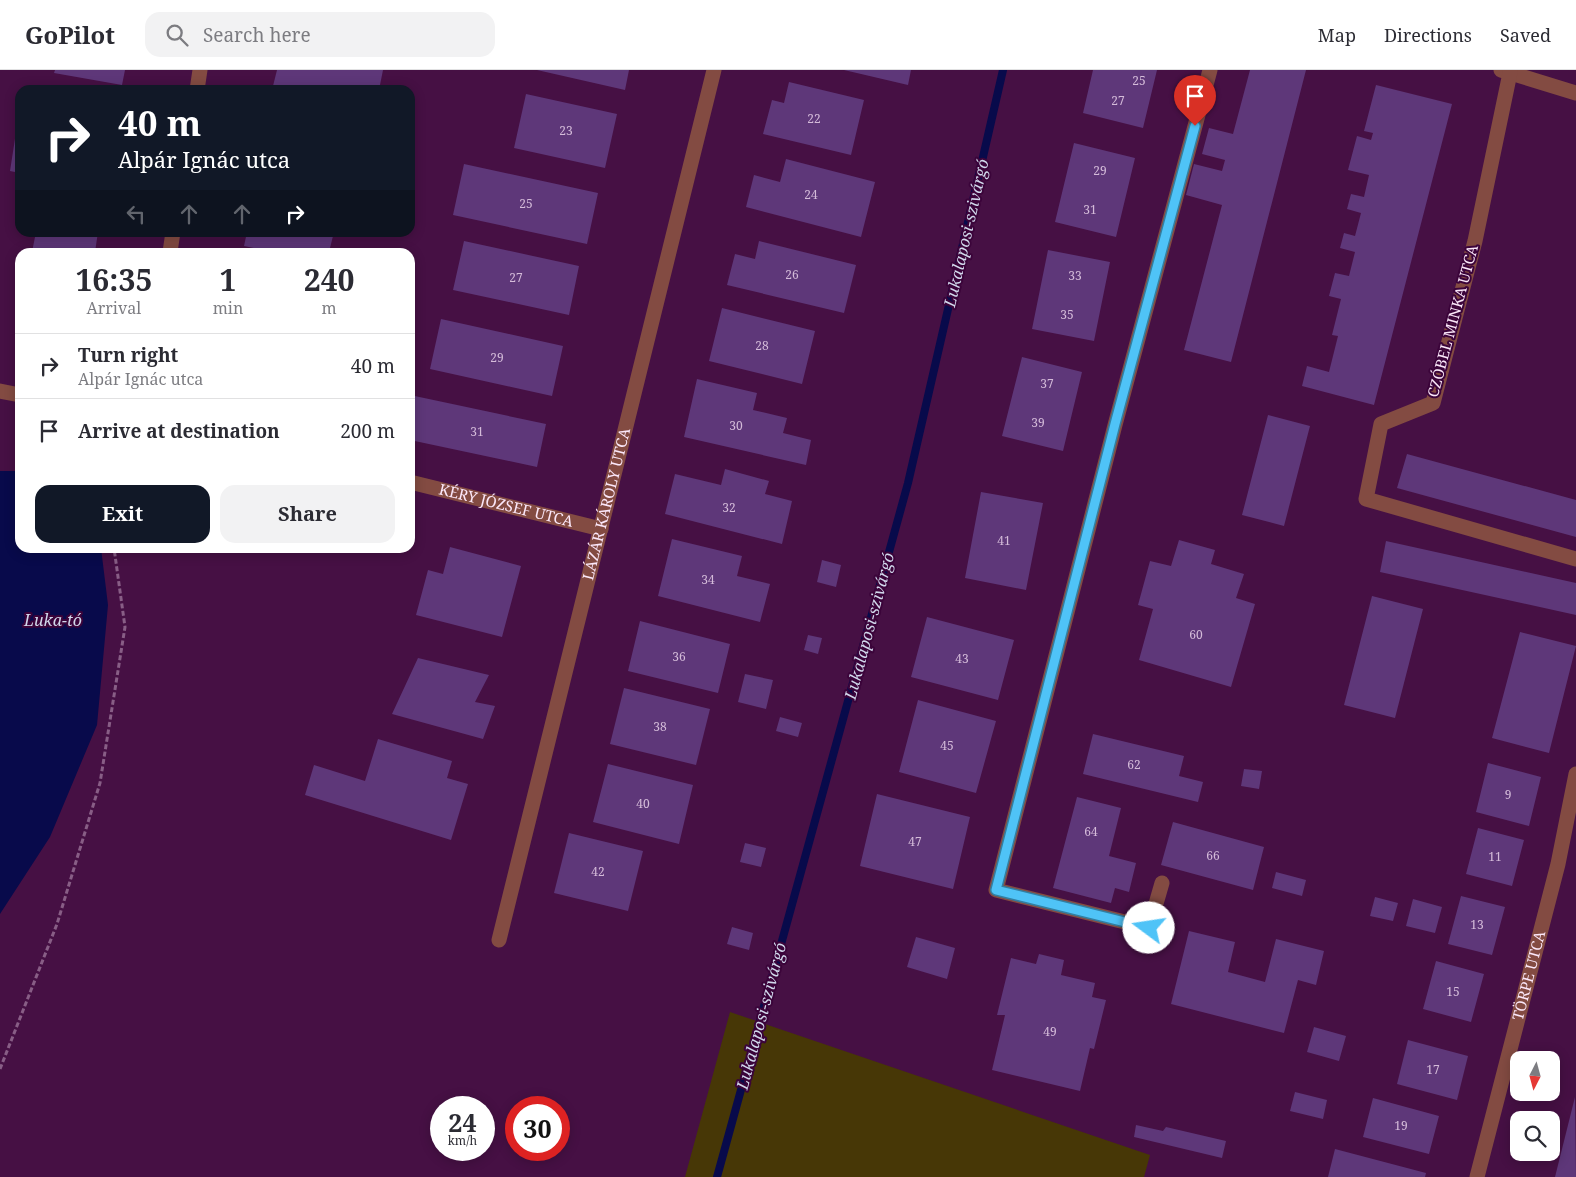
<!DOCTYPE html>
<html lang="en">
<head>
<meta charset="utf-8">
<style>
	:root { --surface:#fff; --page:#f2f2f3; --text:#2b2b33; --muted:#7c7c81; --line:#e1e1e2; --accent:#111827 }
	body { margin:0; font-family:"Noto Serif",serif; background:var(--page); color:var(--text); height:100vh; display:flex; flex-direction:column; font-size:19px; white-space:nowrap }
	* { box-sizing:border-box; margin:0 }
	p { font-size:16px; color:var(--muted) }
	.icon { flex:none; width:28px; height:28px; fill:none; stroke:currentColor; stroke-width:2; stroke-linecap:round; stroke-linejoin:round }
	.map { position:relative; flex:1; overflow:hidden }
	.side { position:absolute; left:15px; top:178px; width:400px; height:305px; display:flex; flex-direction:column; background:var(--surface); border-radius:15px; box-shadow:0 2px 12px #0003 }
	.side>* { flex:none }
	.banner { position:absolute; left:15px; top:15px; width:400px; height:152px; border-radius:15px; box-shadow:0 2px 12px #0003; background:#111827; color:#fff; overflow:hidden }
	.needle { width:32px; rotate:186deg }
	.buttons { position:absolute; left:1510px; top:981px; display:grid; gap:10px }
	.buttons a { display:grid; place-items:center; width:50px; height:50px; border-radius:10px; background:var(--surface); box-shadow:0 2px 12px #0003; font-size:25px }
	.speed { position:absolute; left:430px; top:1026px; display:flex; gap:10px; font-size:25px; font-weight:700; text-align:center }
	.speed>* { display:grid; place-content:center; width:65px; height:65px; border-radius:50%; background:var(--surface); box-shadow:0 2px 12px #0003; line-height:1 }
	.speed small { font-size:12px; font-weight:400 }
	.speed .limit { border:8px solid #d22; background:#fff; color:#111 }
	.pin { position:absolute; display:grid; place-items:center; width:42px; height:42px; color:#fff; margin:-51px -21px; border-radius:50% 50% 50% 0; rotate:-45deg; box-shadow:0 0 5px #0007 }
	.pin .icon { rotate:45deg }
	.me { position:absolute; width:55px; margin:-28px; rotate:284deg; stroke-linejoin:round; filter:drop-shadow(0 0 4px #0008) }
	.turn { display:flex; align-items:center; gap:18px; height:105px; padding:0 20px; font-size:22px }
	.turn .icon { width:65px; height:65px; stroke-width:2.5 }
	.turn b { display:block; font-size:35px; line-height:42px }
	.lanes { display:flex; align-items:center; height:48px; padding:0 20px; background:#0003; justify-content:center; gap:25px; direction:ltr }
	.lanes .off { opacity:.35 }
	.eta { display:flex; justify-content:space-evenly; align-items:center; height:85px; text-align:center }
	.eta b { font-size:30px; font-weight:700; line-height:35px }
	.cta { display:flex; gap:10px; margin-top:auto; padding:10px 20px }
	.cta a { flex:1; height:58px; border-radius:15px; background:var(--accent); color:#fff; font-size:20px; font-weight:700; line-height:58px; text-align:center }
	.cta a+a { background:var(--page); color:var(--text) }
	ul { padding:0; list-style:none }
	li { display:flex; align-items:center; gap:15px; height:65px; padding:0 20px; border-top:1px solid var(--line) }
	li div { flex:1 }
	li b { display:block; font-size:19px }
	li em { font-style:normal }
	header { display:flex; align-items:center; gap:30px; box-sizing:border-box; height:70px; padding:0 25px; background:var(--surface); border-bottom:1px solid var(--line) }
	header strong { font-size:24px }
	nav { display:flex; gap:28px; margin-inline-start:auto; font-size:18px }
	.search { width:350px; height:45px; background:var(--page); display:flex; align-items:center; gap:12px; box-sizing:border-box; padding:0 18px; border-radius:15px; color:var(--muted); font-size:19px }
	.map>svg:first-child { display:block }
	.green { fill:#473706 }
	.water { fill:#080a4b }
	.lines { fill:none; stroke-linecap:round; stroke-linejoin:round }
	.stream { stroke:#080a4b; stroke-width:8 }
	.building { fill:#5e3779 }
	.path { stroke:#885e86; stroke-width:3; stroke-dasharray:5 2.5; stroke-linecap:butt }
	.minor { stroke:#834b42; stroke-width:15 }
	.route-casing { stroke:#337fa1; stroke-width:12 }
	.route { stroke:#4fc3f7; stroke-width:9 }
	.labels { text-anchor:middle; stroke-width:4; stroke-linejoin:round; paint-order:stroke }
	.number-label { font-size:12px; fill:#d4bbd9 }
	.street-label { font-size:15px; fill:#fbe7f9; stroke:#3b043a }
	.water-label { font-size:16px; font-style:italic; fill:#d1d8ec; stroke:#3b043a }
</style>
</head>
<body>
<header>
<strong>GoPilot</strong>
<div class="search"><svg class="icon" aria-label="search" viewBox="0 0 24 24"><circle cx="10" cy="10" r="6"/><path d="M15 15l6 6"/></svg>Search here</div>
<nav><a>Map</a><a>Directions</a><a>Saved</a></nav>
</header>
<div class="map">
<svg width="1576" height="1107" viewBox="0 0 1576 1107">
	<rect width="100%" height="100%" fill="#461044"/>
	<path class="green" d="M 730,942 L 1150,1085 L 1144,1107 L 685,1107 Z"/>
	<path class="water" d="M 0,401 L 20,401 L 20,478 L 101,478 L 108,535 L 97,655 L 50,767 L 0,844 Z"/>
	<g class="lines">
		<path class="stream" d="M 717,1107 L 908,413 L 1003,0"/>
	</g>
	<path class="building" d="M 55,0 L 125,0 L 122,15 L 54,3 Z
		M 277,0 L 383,0 L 379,20 L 272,20 Z
		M 537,0 L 629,0 L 625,20 Z
		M 844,0 L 911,0 L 908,15 Z
		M 1093,0 L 1157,0 L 1143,58 L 1083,43 Z
		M 1250,0 L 1306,0 L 1231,292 L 1184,280 L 1222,135 L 1186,125 L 1194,94 L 1222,101 L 1225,90 L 1202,84 L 1209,58 L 1233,64 Z
		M 789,12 L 864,30 L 851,85 L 763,64 L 772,30 L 784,33 Z
		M 1376,15 L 1452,34 L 1374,335 L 1302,316 L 1307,296 L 1329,302 L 1338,266 L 1332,265 L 1341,229 L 1329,226 L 1335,203 L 1349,206 L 1355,182 L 1340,178 L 1344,163 L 1355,166 L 1361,143 L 1347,139 L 1351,124 L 1364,127 L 1369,105 L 1348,100 L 1357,66 L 1371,70 L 1373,63 L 1364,61 Z
		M 526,24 L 617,44 L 605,98 L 514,78 Z
		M 19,43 L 20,43 L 20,103 L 10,101 Z
		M 1074,73 L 1135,88 L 1116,167 L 1055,152 Z
		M 786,89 L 875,112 L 861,167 L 746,137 L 754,105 L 780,112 Z
		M 464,94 L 598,123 L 587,174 L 453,145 Z
		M 36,162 L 98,162 L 95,182 L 32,182 Z
		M 247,162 L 334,162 L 329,182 L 274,182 L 244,176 Z
		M 464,171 L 579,196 L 569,245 L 453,220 Z
		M 759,171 L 856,195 L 844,243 L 727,215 L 735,184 L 755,189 Z
		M 1048,180 L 1110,192 L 1094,271 L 1032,259 Z
		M 722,238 L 815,261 L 802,314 L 709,291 Z
		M 441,249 L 563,276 L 552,326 L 430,299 Z
		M 1022,287 L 1082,302 L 1063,381 L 1002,366 Z
		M 697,309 L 757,323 L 753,340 L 787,348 L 783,363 L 811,370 L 806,395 L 684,367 Z
		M 410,325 L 546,354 L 537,397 L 410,370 Z
		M 1268,345 L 1310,356 L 1284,456 L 1242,445 Z
		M 1407,384 L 1576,430 L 1576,467 L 1397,418 Z
		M 725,399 L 769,411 L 765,424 L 792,431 L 782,474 L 665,444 L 675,404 L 721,415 Z
		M 981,422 L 1043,433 L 1026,520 L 965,508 Z
		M 672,469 L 742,486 L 737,506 L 770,514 L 760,552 L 658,526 Z
		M 1179,470 L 1215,480 L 1211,494 L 1244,504 L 1236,528 L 1255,534 L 1231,617 L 1139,590 L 1153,539 L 1138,535 L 1150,491 L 1171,496 Z
		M 1386,471 L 1576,513 L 1576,545 L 1380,502 Z
		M 450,477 L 521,496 L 502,567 L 416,545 L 428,500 L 443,504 Z
		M 822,490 L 841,495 L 836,517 L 817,512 Z
		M 1372,526 L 1423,539 L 1395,648 L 1344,635 Z
		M 927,547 L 1014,570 L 998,630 L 911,607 Z
		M 640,551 L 730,574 L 718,623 L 628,601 Z
		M 1520,562 L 1576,576 L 1549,683 L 1492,668 Z
		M 808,565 L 822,568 L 818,584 L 804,580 Z
		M 418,588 L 489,605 L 475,632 L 495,636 L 483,669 L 392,644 Z
		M 745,604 L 773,610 L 766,639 L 738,632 Z
		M 624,618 L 710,639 L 696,695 L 610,674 Z
		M 918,630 L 996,651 L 976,723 L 899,702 Z
		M 780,647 L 802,653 L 798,667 L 776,661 Z
		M 1093,664 L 1184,686 L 1179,706 L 1203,712 L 1198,732 L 1083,704 Z
		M 378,669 L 452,691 L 447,708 L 468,714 L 451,770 L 305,725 L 314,695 L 365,711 Z
		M 1488,693 L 1541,707 L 1529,756 L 1476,742 Z
		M 608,694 L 693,715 L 679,774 L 593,752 Z
		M 1244,699 L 1262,701 L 1259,719 L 1241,716 Z
		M 877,724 L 970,747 L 953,819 L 860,796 Z
		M 1077,727 L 1121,738 L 1109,786 L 1136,793 L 1129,822 L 1115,818 L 1111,833 L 1053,818 Z
		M 1173,752 L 1264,777 L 1253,820 L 1161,795 Z
		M 1478,758 L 1524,770 L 1512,816 L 1466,804 Z
		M 569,763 L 643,781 L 628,841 L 554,823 Z
		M 745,773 L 766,778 L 761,797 L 740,792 Z
		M 1276,802 L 1306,810 L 1302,826 L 1272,818 Z
		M 1461,826 L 1505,837 L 1492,885 L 1448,874 Z
		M 1375,827 L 1398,833 L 1393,851 L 1370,846 Z
		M 1413,829 L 1442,837 L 1435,863 L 1406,856 Z
		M 732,857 L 753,863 L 749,880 L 727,874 Z
		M 1189,861 L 1235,872 L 1228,902 L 1265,912 L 1276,869 L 1324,881 L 1316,915 L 1298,910 L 1284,963 L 1171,934 Z
		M 916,867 L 955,878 L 947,909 L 907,897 Z
		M 1039,884 L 1064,890 L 1061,905 L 1095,913 L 1092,927 L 1106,930 L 1094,979 L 1090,978 L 1080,1021 L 992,1000 L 1005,945 L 997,945 L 1011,888 L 1036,894 Z
		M 1436,891 L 1484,904 L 1471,952 L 1423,939 Z
		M 1314,957 L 1346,966 L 1339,991 L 1307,982 Z
		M 1408,970 L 1468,986 L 1457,1030 L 1397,1014 Z
		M 1295,1022 L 1327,1030 L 1323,1049 L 1290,1041 Z
		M 1575,1027 L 1576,1107 L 1555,1107 Z
		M 1373,1028 L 1439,1046 L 1429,1084 L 1363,1067 Z
		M 1136,1055 L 1163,1061 L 1166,1057 L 1226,1071 L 1222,1088 L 1134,1067 Z
		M 1335,1079 L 1426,1103 L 1425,1107 L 1328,1107 Z"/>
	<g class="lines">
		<path class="path" d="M 0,999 L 57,854 L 100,713 L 125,557 L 114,478"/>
		<g class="minor">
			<path d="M 1501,0 L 1576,23"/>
			<path d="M 1510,3 L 1475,171 L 1433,333 L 1381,354 L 1366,429 L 1576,489"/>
			<path d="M 197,20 L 200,0"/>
			<path d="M 170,182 L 173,162"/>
			<path d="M 0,321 L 20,325"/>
			<path id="s1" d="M 410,412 L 601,459"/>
			<path d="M 1162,813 L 1149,858 L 996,820 L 1115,355 L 1210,0"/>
			<path id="s2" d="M 499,870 L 714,0"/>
			<path id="s3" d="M 1477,1107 L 1558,794 L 1576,704"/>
		</g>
	</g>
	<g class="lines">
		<g class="route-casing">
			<path id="route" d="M 1149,858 L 996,820 L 1115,354 L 1195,56"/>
		</g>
		<use href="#route" class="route"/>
	</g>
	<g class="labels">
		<g class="number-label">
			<text x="1139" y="15">25</text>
			<text x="1118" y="35">27</text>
			<text x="814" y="53">22</text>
			<text x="566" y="65">23</text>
			<text x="1100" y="105">29</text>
			<text x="811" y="129">24</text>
			<text x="526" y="138">25</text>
			<text x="1090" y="144">31</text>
			<text x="792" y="209">26</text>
			<text x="1075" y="210">33</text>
			<text x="516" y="212">27</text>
			<text x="1067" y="249">35</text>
			<text x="762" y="280">28</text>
			<text x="497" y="292">29</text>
			<text x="1047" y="318">37</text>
			<text x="1038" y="357">39</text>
			<text x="736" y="360">30</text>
			<text x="477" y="366">31</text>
			<text x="729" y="442">32</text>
			<text x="1004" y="475">41</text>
			<text x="708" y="514">34</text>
			<text x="1196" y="569">60</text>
			<text x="679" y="591">36</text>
			<text x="962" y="593">43</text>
			<text x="660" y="661">38</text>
			<text x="947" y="680">45</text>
			<text x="1134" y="699">62</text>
			<text x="1508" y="729">9</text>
			<text x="643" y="738">40</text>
			<text x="1091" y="766">64</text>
			<text x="915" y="776">47</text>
			<text x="1213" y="790">66</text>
			<text x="1495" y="791">11</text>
			<text x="598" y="806">42</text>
			<text x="1477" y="859">13</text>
			<text x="1453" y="926">15</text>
			<text x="1050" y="966">49</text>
			<text x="1433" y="1004">17</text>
			<text x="1401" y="1060">19</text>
		</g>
		<g class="street-label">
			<text transform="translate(1453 251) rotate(-75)" y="5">CZÓBEL MINKA UTCA</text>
			<text dy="5" stroke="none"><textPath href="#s2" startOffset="449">LÁZÁR KÁROLY UTCA</textPath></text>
			<text dy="5" stroke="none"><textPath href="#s1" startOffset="99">KÉRY JÓZSEF UTCA</textPath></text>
			<text dy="5" stroke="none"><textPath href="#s3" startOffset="208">TÖRPE UTCA</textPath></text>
		</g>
		<g class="water-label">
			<text transform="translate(966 163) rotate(-77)" y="6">Lukalaposi-szivárgó</text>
			<text x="53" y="556">Luka-tó</text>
			<text transform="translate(869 556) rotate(-75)" y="6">Lukalaposi-szivárgó</text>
			<text transform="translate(761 946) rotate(-75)" y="6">Lukalaposi-szivárgó</text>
		</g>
	</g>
</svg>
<div class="buttons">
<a><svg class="needle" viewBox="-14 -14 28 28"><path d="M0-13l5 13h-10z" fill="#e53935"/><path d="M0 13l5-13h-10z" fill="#7c7c81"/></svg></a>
<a><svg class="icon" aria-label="search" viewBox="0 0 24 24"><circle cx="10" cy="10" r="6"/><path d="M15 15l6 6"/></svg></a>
</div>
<div class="speed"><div>24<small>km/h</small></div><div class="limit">30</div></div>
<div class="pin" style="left:1195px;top:56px;background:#d93025"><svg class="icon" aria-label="arrive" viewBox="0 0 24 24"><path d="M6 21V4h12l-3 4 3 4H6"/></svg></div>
<svg class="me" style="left:1149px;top:858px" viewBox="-20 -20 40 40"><circle r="19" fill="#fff"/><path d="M0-13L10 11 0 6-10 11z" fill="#4fc3f7"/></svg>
<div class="banner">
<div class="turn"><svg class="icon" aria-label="right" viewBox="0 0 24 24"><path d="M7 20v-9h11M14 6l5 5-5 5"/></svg><div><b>40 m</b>Alpár Ignác utca</div></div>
<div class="lanes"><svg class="icon off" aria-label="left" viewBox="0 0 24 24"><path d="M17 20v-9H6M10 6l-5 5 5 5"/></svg><svg class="icon off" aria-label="ahead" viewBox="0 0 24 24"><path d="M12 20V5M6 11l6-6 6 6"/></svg><svg class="icon off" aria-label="ahead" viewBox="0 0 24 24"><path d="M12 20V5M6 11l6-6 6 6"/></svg><svg class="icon" aria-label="right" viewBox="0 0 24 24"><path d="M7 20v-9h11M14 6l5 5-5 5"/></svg></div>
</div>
<section class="side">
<div class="eta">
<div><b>16:35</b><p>Arrival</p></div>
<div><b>1</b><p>min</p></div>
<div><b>240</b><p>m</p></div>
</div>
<ul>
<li><svg class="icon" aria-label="right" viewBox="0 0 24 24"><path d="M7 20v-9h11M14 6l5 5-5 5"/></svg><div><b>Turn right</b><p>Alpár Ignác utca</p></div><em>40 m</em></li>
<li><svg class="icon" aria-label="arrive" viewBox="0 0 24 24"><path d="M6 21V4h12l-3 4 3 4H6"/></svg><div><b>Arrive at destination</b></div><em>200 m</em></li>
</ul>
<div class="cta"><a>Exit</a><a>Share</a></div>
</section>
</div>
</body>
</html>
